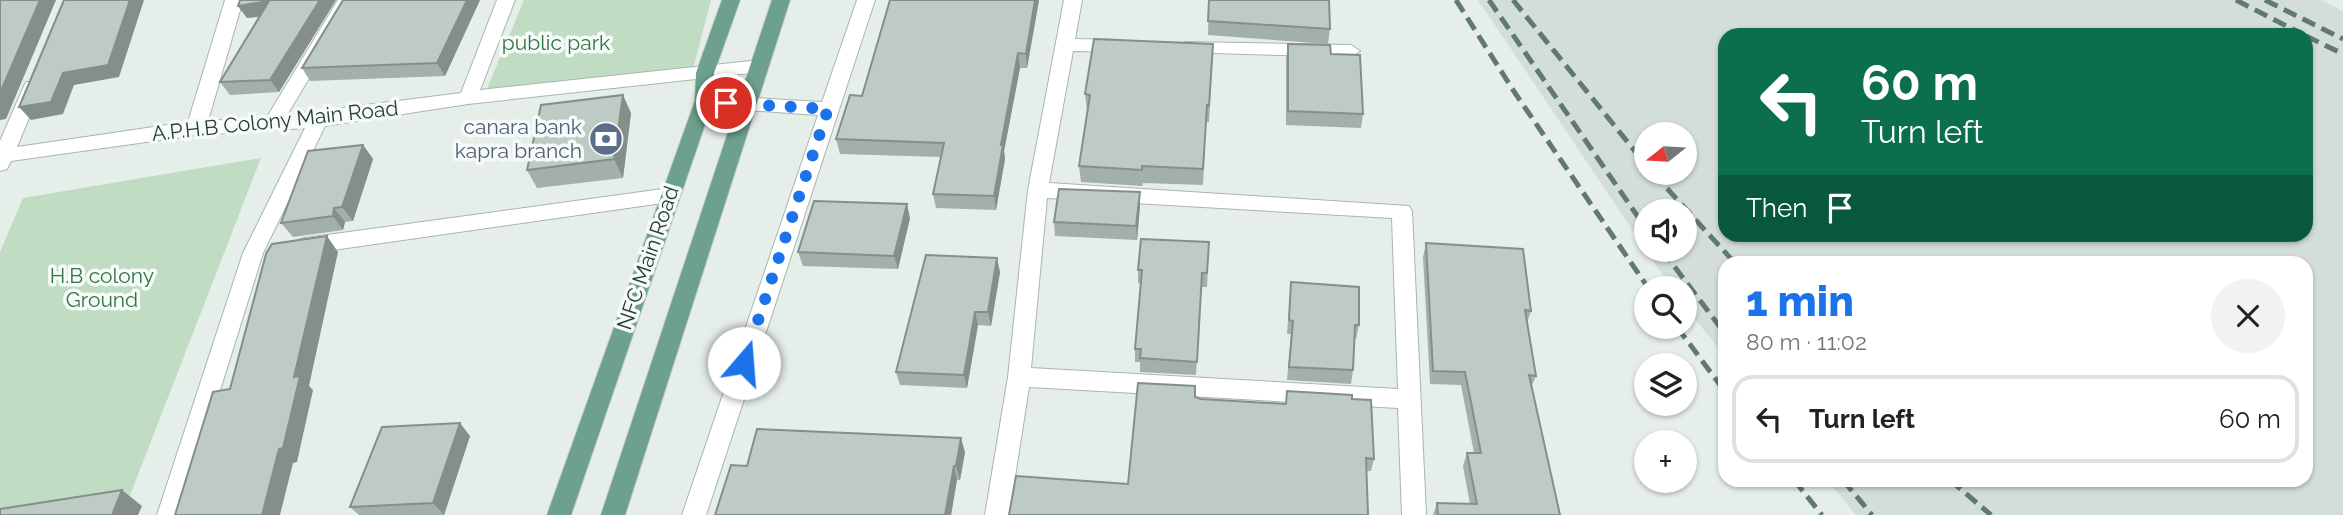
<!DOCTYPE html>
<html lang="en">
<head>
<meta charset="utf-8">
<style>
	:root { --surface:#fff; --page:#f2f2f2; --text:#222; --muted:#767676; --line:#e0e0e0; --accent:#1a73e8 }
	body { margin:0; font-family:Raleway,sans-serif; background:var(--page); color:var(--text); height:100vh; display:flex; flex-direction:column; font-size:26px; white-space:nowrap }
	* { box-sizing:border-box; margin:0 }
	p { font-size:23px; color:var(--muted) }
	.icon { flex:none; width:38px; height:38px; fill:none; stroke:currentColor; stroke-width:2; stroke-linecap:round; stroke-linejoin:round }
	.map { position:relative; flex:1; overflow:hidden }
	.side { position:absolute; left:1718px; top:256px; width:595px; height:231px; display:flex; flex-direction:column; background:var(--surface); border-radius:21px; box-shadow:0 2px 5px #0004 }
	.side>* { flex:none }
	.hud { position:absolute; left:1718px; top:28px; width:595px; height:214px; border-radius:21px; box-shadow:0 2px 5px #0004; background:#0b6e4f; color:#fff; overflow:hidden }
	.needle { width:46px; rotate:252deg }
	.buttons { position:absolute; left:1634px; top:122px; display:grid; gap:14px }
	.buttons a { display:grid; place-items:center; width:63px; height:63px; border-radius:50%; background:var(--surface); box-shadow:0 2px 5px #0004; font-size:35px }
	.pin { position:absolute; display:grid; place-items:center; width:60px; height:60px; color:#fff; margin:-30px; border:4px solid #fff; border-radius:50%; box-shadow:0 2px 7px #0007 }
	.me { position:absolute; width:77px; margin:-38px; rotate:18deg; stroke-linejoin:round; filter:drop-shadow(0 0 5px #0008) }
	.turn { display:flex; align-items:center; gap:24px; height:147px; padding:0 28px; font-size:32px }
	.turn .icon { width:91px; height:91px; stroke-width:2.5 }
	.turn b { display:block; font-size:49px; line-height:60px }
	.then { display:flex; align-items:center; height:66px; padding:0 28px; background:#0003; gap:14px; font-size:26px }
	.round { display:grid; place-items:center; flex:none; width:74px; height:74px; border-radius:37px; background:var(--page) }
	.headline { display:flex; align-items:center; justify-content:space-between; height:119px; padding:0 28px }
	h1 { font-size:42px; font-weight:800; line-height:52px; color:var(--accent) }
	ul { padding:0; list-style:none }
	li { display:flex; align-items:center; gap:21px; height:88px; margin:0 14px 10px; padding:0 14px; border:4px solid var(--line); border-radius:21px }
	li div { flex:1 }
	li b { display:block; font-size:26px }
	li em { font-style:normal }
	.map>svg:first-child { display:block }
	.built { fill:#d4ded8; fill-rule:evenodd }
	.green { fill:#c0ddc4 }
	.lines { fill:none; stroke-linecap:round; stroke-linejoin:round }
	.minor-casing { stroke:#a8b6af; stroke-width:2 }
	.major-casing { stroke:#c2c9c6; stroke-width:2 }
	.minor { fill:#fff; fill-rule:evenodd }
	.major { fill:#6da18d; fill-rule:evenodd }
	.rail { stroke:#607a70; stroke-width:5; stroke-dasharray:14 7; stroke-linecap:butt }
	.wall { fill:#a3afa9 }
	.shaded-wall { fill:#858e8a }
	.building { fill:#becbc5; stroke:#858e8a; stroke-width:2 }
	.route { stroke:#1a73e8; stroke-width:12; stroke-dasharray:0 21.6 }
	.labels { text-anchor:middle; stroke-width:7; stroke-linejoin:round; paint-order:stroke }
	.park-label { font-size:21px; fill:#327443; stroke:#f6faf8 }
	.street-label { font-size:21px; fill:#253f35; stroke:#f6faf8 }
	.service-label { font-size:21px; fill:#4e5e75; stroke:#f6faf8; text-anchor:end }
</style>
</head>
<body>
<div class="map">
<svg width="2343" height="515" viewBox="0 0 2343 515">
	<rect width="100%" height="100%" fill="#e6eee9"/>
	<path class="built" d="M 1478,0 L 2321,0 L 2343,11 L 2343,515 L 1856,515 L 1827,480 L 2306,480 L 2306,262 L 1726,262 L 1725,356 L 1685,307 L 1685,289 L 1672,289 ZM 1726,35 L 2306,35 L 2306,234 L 1726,234 ZM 1647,135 L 1685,135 L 1685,173 L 1647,173 ZM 1647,212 L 1685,212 L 1685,250 L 1647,250 Z"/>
	<path class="green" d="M 524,0 L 711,0 L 692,73 L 484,96 Z
		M 261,158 L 127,503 L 0,515 L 0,252 L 23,198 Z"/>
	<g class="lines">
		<g class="minor-casing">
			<path id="minor" d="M 225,0 L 243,0 L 208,121 L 267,117 L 338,0 L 356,0 L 287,115 L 461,93 L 497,0 L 515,0 L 480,90 L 760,60 L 766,62 L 769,66 L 766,70 L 760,72 L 468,104 L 325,126 L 263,253 L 181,515 L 157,515 L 243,253 L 305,128 L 196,135 L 11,161 L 7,169 L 0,171 L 0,141 L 24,86 L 26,82 L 40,82 L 42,86 L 17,147 L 188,122 Z
				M 857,0 L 875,0 L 706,515 L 682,515 L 818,115 L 704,107 L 697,106 L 695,101 L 697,96 L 704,95 L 822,102 Z
				M 1064,0 L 1082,0 L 1075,39 L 1121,40 L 1130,46 L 1121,52 L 1073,51 L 1049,183 L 1409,206 L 1412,211 L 1426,515 L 1402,515 L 1398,408 L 1029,387 L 1009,515 L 985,515 L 1008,377 L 1028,190 ZM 1047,198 L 1392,218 L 1398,389 L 1031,368 Z
				M 1185,42 L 1351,45 L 1360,51 L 1351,57 L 1179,52 L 1176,48 Z
				M 670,188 L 677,190 L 680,195 L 677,200 L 670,202 L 305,254 L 298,252 L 295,246 L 298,240 L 305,238 Z"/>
		</g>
		<g class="major-casing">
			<path id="major" d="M 722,0 L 740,0 L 714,73 L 713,101 L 571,515 L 547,515 L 695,101 L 696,73 Z
				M 772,0 L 790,0 L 625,515 L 601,515 Z"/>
		</g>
		<use href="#minor" class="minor"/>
		<use href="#major" class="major"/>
		<path class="rail" d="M 1456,0 L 1515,93 L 1649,289
			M 1489,0 L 1647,230
			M 1513,0 L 1647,166
			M 2236,0 L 2304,35
			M 2265,0 L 2343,39
			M 2306,36 L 2343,54
			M 1653,173 L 1734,262
			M 1662,250 L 1726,335
			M 1677,327 L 1726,393
			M 1794,480 L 1822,515
			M 1843,480 L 1872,515
			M 1950,480 L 1991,515"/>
	</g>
	<path class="wall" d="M 240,0 L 336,0 L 279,92 L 230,95 L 220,82 L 259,17 L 247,18 L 238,6 Z
		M 480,0 L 445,76 L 310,81 L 302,68 Z
		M 1039,0 L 1027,68 L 1020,68 L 1004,151 L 1005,159 L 996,210 L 936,208 L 933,194 L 941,157 L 840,154 L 836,139 L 862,96 Z
		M 1209,0 L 1330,29 L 1328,44 L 1208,35 Z
		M 1213,44 L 1209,122 L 1206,122 L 1203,185 L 1143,183 L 1142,186 L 1081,182 L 1079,166 L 1088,111 L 1087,111 L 1085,94 Z
		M 1288,44 L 1331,54 L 1363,114 L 1361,128 L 1286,125 L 1286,58 Z
		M 631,113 L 623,178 L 537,188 L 527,170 Z
		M 363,145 L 373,159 L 353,221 L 345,222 L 343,230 L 293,237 L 281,223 Z
		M 1140,206 L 1137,240 L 1055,236 L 1054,222 Z
		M 910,218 L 898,269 L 803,266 L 798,252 Z
		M 1209,242 L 1207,287 L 1201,287 L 1196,375 L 1140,372 L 1140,362 L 1135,362 L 1135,349 L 1141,284 L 1138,283 L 1138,270 Z
		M 1426,243 L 1531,311 L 1527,323 L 1536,376 L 1531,387 L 1560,515 L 1433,515 L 1437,503 L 1470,504 L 1463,466 L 1467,453 L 1474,453 L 1461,385 L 1430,384 L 1423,257 Z
		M 1000,272 L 991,326 L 978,325 L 967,388 L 900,385 L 896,372 Z
		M 1291,282 L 1359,325 L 1356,339 L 1355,339 L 1353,370 L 1351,384 L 1287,380 L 1291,334 L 1287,334 Z
		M 1195,397 L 1201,399 L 1285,404 L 1352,399 L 1374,459 L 1371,471 L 1128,484 Z
		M 470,436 L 444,515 L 359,515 L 350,507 Z
		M 965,452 L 960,480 L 957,480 L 951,515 L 715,515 Z"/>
	<path class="shaded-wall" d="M 40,0 L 56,0 L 6,119 L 0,120 L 0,93 Z
		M 130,0 L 144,0 L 119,77 L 74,85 L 63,114 L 31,120 L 19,107 L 63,73 Z
		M 320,0 L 336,0 L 279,92 L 270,80 Z
		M 467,0 L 480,0 L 445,76 L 437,63 Z
		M 1035,0 L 1039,0 L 1027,68 L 1026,54 Z
		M 269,1 L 277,14 L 247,18 L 238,6 Z
		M 1018,53 L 1020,68 L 1004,151 L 1005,159 L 996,210 L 994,196 L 1001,145 Z
		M 623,95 L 631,113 L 623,178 L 614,159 Z
		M 363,145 L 373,159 L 353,221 L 342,207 Z
		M 1140,192 L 1140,206 L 1137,240 L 1136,226 Z
		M 907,204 L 910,218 L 898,269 L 894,256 Z
		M 334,208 L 345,222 L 343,230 L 333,216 Z
		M 327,236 L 338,252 L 309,386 L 313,390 L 297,462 L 293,463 L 280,515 L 262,515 Z
		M 997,258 L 1000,272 L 991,326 L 988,312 Z
		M 975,312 L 978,325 L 967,388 L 964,375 Z
		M 460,423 L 470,436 L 444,515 L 433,503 Z
		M 961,438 L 965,452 L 960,480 L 956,466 Z
		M 954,466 L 957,480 L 951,515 L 945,515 Z
		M 122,490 L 142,506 L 138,515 L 112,515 Z"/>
	<path class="building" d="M 0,0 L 40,0 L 0,93 Z
		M 64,0 L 130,0 L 108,65 L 63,73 L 51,102 L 19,107 Z
		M 240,0 L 320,0 L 270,80 L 220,82 L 269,1 L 238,6 Z
		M 343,0 L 467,0 L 437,63 L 302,68 Z
		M 890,0 L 1035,0 L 1026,54 L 1018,53 L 1001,145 L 1003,145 L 994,196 L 933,194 L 944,143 L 836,139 L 850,95 L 862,96 Z
		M 1209,0 L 1329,0 L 1330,29 L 1208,21 Z
		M 1094,39 L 1213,44 L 1209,106 L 1207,105 L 1203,169 L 1142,166 L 1142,170 L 1079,166 L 1090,95 L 1085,94 Z
		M 1288,44 L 1330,45 L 1331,54 L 1360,55 L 1363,114 L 1288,111 Z
		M 623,95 L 614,159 L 527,170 L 541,105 Z
		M 363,145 L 342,207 L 334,208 L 333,216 L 281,223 L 308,151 Z
		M 1059,189 L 1140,192 L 1136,226 L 1054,222 Z
		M 814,201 L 907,204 L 894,256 L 798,252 Z
		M 327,236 L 294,377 L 300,376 L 283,448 L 279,449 L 262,515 L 175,515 L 213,392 L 230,389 L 266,254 L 272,244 Z
		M 1141,239 L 1209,242 L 1207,273 L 1202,273 L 1197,362 L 1140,358 L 1141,349 L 1135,349 L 1142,270 L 1138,270 Z
		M 1426,243 L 1523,249 L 1531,311 L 1525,310 L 1536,376 L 1529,375 L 1560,515 L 1438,515 L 1437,503 L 1477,504 L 1467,453 L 1481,453 L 1465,372 L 1433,371 Z
		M 926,255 L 997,258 L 988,312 L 975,312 L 964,375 L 896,372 Z
		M 1291,282 L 1359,287 L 1359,325 L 1355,325 L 1353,370 L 1289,367 L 1293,321 L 1289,320 Z
		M 1138,383 L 1195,386 L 1195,397 L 1201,399 L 1286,404 L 1287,391 L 1352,395 L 1352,399 L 1371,400 L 1374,459 L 1366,458 L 1368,515 L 1009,515 L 1016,476 L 1128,484 Z
		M 460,423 L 433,503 L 350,507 L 382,427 Z
		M 757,429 L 961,438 L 956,466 L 954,466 L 945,515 L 715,515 L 731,465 L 747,466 Z
		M 122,490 L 112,515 L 0,515 L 0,509 Z"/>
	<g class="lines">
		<path class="route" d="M 726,103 L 828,109 L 744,363"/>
	</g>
	<defs>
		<g id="bank-disc" transform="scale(1.75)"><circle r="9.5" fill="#5c6f8a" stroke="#f6faf8"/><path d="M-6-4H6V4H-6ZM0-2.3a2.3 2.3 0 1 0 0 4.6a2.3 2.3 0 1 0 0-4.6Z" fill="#fff"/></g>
	</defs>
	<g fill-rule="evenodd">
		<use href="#bank-disc" x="606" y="139"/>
	</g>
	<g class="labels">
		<g class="park-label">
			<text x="556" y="50">public park</text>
			<text x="102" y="283">H.B colony<tspan x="102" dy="24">Ground</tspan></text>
		</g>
		<g class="street-label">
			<text transform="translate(275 121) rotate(-6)" y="7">A.P.H.B Colony Main Road</text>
			<text transform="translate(648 258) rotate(-71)" y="7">NFC Main Road</text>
		</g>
		<g class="service-label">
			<text x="582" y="134">canara bank<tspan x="582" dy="24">kapra branch</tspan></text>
		</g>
	</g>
</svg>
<div class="buttons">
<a><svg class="needle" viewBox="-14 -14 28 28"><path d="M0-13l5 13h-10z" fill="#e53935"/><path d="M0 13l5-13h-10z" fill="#767676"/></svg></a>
<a><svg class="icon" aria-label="sound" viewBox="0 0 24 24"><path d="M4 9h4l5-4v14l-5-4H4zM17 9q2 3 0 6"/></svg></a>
<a><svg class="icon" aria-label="search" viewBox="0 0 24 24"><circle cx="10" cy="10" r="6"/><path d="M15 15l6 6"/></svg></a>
<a><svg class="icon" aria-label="layers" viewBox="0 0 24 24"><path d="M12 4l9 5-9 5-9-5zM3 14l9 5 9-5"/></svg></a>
<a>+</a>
</div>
<div class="pin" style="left:726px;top:103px;background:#d93025"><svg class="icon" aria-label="arrive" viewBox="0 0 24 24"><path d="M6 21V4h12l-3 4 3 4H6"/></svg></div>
<svg class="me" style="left:744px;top:363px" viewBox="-20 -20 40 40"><circle r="19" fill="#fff"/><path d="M0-13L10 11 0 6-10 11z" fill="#1a73e8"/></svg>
<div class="hud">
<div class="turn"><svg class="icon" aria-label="left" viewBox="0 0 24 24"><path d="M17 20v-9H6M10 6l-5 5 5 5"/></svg><div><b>60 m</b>Turn left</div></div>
<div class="then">Then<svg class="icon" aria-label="arrive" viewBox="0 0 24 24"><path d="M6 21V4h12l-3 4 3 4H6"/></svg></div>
</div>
<section class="side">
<div class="headline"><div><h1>1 min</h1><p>80 m · 11:02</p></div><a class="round"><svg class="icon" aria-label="close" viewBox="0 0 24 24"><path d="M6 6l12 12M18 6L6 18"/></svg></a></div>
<ul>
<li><svg class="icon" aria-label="left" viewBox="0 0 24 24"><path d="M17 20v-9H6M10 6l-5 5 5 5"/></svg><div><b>Turn left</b></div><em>60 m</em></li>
</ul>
</section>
</div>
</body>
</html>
